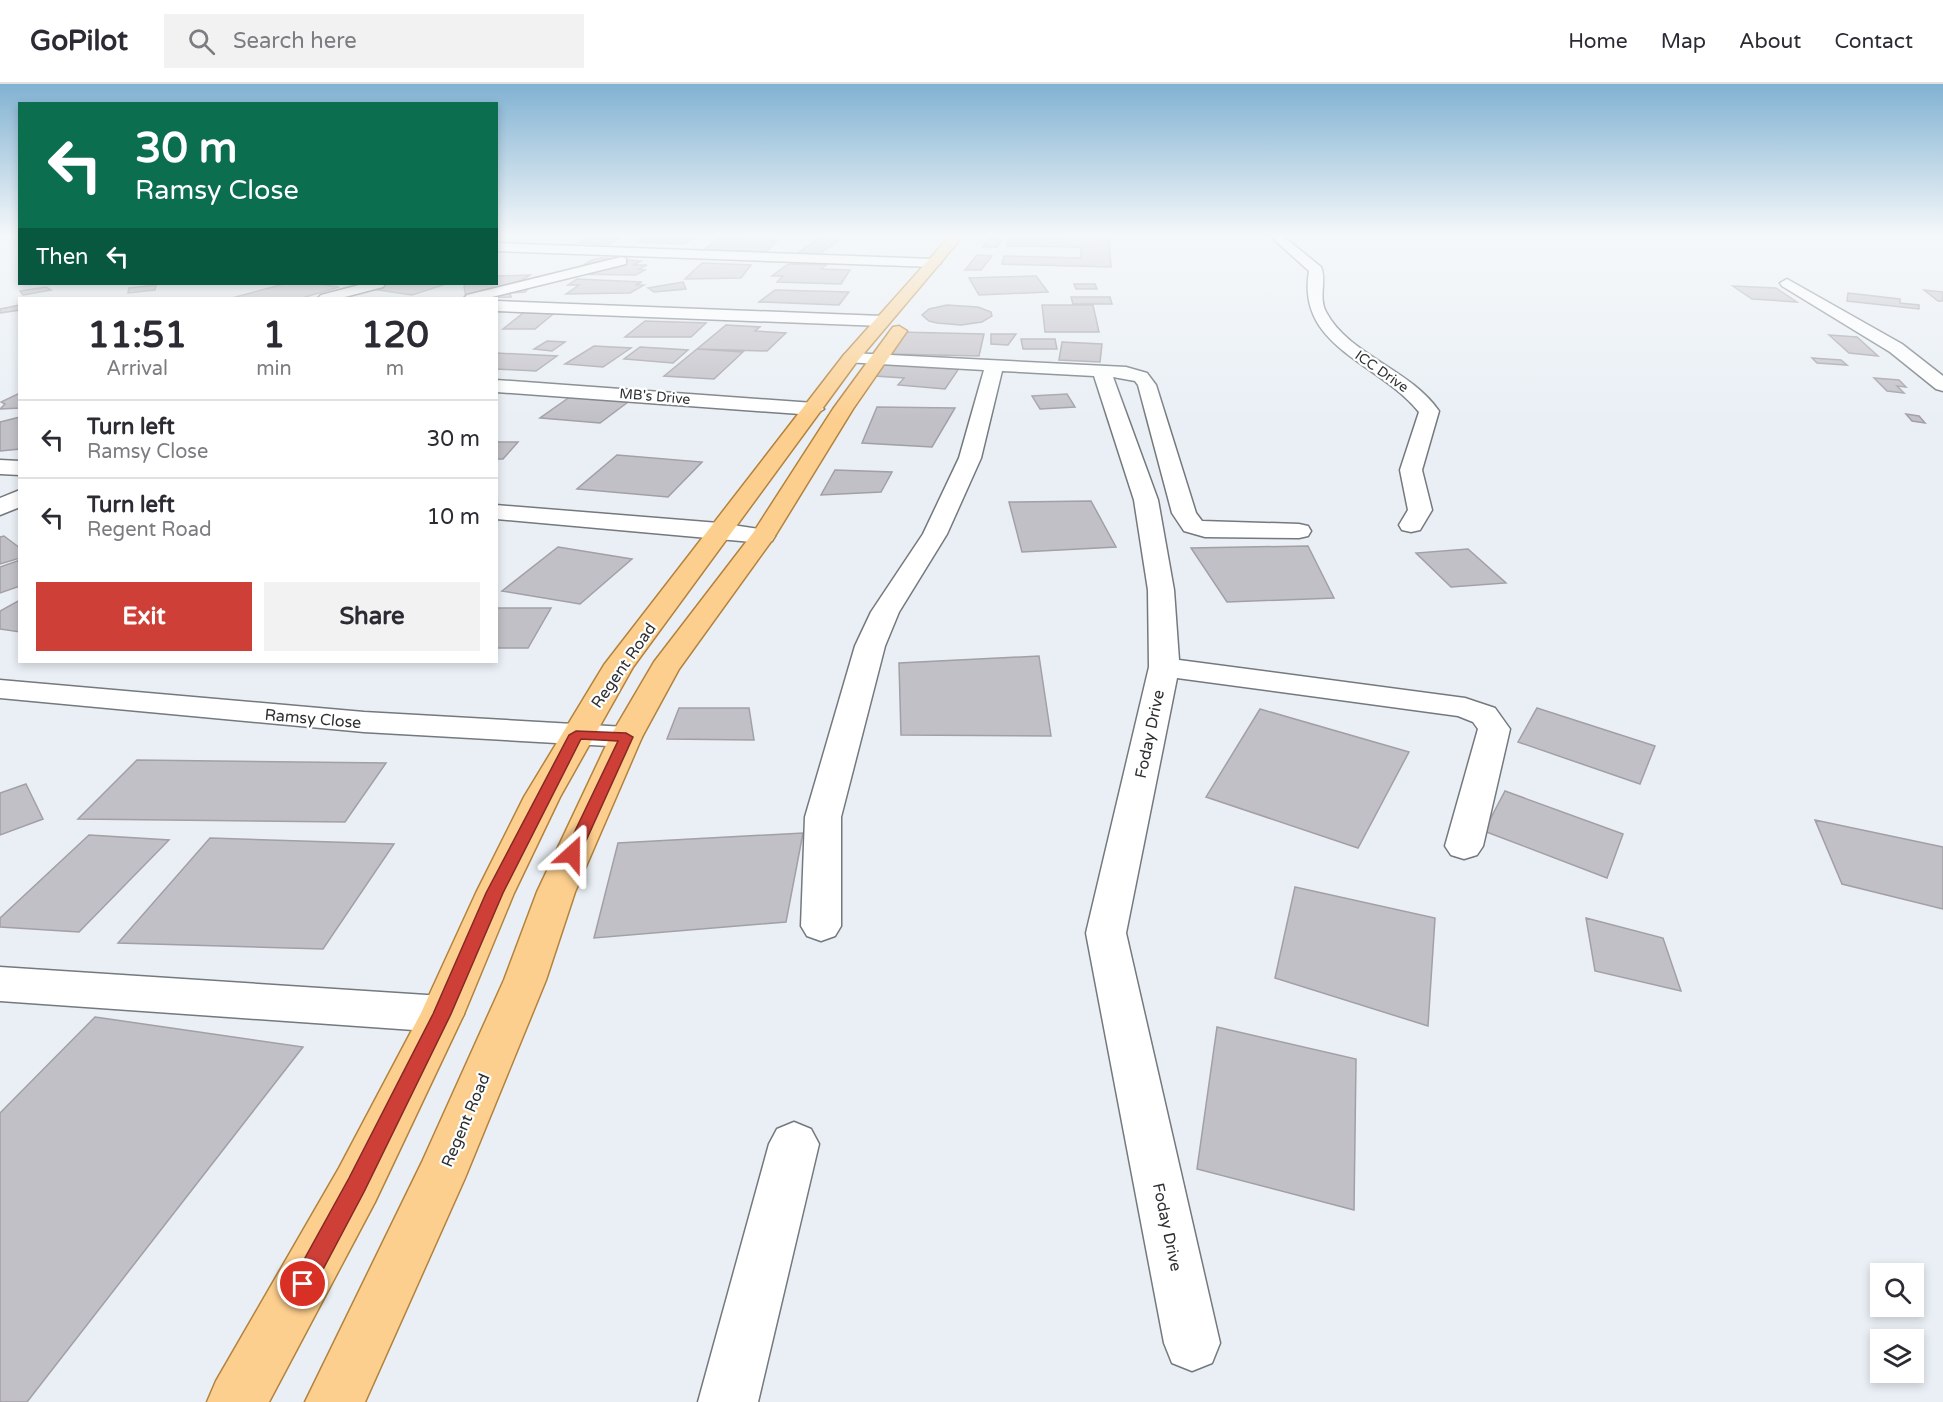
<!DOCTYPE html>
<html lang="en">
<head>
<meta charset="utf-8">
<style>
	:root { --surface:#fff; --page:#f2f2f3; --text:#2b2b33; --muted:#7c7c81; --line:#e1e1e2; --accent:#cd3f37 }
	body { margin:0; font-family:"Varela Round",sans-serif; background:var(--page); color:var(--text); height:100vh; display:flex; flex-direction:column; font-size:22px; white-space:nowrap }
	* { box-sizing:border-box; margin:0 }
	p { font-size:20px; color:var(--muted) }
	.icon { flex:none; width:33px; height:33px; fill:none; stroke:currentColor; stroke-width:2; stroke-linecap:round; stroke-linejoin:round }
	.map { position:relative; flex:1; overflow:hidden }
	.details { position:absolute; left:18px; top:213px; width:480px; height:366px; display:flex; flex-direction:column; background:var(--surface); border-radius:0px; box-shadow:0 3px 9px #0003 }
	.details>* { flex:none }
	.guide { position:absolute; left:18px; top:18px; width:480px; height:183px; border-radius:0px; box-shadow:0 3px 9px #0003; background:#0b6e4f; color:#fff; overflow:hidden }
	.tools { position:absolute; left:1870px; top:1179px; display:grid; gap:12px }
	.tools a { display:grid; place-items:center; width:54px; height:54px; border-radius:0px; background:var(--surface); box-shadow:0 3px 9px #0003; font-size:30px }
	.pin { position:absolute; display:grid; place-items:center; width:51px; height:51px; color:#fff; margin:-26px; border:3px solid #fff; border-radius:50%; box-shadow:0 2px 6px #0007 }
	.me { position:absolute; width:66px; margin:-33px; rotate:24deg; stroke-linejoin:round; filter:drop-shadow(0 0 4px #0008) }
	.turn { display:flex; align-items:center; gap:21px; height:126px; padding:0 18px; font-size:27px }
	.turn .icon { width:78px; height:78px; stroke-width:2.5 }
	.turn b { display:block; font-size:42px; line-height:51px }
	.then { display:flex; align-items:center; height:57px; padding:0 18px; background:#0003; gap:12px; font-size:22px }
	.eta { display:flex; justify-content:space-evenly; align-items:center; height:102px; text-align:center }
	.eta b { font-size:36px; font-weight:700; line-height:42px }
	.cta { display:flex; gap:12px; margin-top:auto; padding:12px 18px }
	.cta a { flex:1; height:69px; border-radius:0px; background:var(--accent); color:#fff; font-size:24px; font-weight:700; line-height:69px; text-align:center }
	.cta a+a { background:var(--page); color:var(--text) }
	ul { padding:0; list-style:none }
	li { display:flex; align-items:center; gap:18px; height:78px; padding:0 18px; border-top:2px solid var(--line) }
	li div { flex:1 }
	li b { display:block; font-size:22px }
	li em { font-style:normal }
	header { display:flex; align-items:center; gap:36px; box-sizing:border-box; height:84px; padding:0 30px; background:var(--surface); border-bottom:2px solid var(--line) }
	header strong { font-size:28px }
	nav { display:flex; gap:33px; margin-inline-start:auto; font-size:21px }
	.search { width:420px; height:54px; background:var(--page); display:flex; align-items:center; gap:15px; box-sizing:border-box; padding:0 21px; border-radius:0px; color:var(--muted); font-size:22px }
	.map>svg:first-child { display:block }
	.building { fill:#c2c0c7; stroke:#a29fa6; stroke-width:1.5 }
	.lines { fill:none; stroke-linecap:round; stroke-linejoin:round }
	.street-casing { stroke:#74797e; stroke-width:3 }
	.primary-casing { stroke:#b3823d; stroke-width:3 }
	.street { fill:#fff; fill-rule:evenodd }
	.primary { fill:#fdcf8e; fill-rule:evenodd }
	.route { fill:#cd3f37; stroke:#852924; stroke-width:1.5 }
	.labels { text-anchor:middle; stroke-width:4.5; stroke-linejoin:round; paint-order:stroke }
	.far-street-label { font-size:14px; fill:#2d2f31; stroke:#fff }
	.street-label { font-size:16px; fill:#2d2f31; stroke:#fff }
</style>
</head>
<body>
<header>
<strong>GoPilot</strong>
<div class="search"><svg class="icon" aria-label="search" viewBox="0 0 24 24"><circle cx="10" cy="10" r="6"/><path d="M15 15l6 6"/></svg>Search here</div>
<nav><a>Home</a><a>Map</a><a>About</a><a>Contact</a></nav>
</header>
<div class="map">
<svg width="1943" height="1318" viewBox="0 0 1943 1318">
	<rect width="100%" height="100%" fill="#e9eff5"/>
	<path class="building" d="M 649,152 L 696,152 L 684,160 L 639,158 Z
		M 990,152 L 1004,152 L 997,163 L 983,163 Z
		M 590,153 L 620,154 L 608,160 L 577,159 Z
		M 720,153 L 743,153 L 741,155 L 778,156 L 766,168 L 704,166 Z
		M 1009,154 L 1109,156 L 1111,183 L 1002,180 L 1004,172 L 1081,174 L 1081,163 L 1007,162 Z
		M 818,155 L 839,156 L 819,170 L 797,169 Z
		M 977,171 L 992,172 L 981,186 L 965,186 Z
		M 601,174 L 641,177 L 633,181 L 647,181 L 639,185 L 645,186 L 636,191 L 568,190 L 592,176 Z
		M 702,179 L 751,181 L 741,194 L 685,195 Z
		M 788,180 L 826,181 L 821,185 L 850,186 L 841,200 L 777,198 L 783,192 L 772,192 Z
		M 530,191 L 516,200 L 533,200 L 525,208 L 510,209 L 511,213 L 466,214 L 464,202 L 466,200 L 496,200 L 496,192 Z
		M 1036,192 L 1048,208 L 979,211 L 969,194 Z
		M 577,195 L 642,198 L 635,201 L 644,201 L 630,209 L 566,210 L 579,201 L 568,201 Z
		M 683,198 L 686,205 L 654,208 L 648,204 Z
		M 284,200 L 318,200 L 339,203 L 302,214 L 232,214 Z
		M 390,200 L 446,200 L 412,211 L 372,205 Z
		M 1074,200 L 1095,200 L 1097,205 L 1076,205 Z
		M 156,201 L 155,206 L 128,209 L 129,204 Z
		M 1733,202 L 1776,204 L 1797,218 L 1752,215 Z
		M 46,203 L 51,206 L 23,211 L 20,207 Z
		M 775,206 L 849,208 L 839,221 L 759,218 Z
		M 1924,206 L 1943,208 L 1943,217 L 1938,217 Z
		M 1848,209 L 1900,215 L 1900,219 L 1919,221 L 1919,225 L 1847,217 Z
		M 1071,213 L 1110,213 L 1112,220 L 1073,220 Z
		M 20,221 L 20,226 L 0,229 L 0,225 Z
		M 947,221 L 978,223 L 991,228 L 992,232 L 982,238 L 961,241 L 937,239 L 929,237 L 922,231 L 929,225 Z
		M 1042,221 L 1093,221 L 1099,248 L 1045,248 Z
		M 527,226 L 558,226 L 535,245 L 503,245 Z
		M 645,237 L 706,239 L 691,253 L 625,253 Z
		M 726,241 L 760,243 L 755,247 L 786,249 L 767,267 L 697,265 Z
		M 899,248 L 984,250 L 979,272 L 890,270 Z
		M 991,250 L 1016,250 L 1008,261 L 991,260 Z
		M 1829,251 L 1857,253 L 1878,272 L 1849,269 Z
		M 1021,255 L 1055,255 L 1057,265 L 1023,265 Z
		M 547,257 L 565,258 L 552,267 L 534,265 Z
		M 1062,258 L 1102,260 L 1100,278 L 1059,276 Z
		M 594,262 L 631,264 L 603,283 L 565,280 Z
		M 640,263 L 688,266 L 673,279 L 624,275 Z
		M 697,265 L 743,268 L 714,295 L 664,292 Z
		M 496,269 L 557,272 L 536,287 L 496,285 Z
		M 1812,274 L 1841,276 L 1847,281 L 1817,279 Z
		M 886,278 L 960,283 L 945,305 L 898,301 L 904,294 L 875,292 Z
		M 1874,294 L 1899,296 L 1906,303 L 1897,302 L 1904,309 L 1887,307 Z
		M 20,309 L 20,324 L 0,325 L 5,320 L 1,318 Z
		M 574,310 L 632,315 L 600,339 L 540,334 Z
		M 1067,310 L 1075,323 L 1040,325 L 1032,312 Z
		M 877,323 L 955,324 L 932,363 L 862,359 Z
		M 1906,330 L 1919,332 L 1925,339 L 1912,337 Z
		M 20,333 L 20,365 L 0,367 L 0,338 Z
		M 496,358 L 518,358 L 503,375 L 496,375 Z
		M 617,371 L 702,378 L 668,413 L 577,405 Z
		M 835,386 L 892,388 L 881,408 L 821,411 Z
		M 1091,417 L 1116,463 L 1022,468 L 1009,418 Z
		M 4,452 L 20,464 L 20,474 L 0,480 L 0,453 Z
		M 1308,462 L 1334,514 L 1227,518 L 1191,464 Z
		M 558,463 L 632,475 L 580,520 L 502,507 Z
		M 1468,465 L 1506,499 L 1451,503 L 1416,469 Z
		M 20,476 L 20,502 L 0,509 L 0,483 Z
		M 20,516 L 20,548 L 0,545 L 0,527 Z
		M 496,524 L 551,524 L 528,564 L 496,564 Z
		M 1039,572 L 1051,652 L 901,651 L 899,579 Z
		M 679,624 L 749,624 L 754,656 L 667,655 Z
		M 1537,624 L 1655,662 L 1640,700 L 1518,658 Z
		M 1260,625 L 1409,668 L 1358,764 L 1206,713 Z
		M 137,676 L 386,679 L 345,738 L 78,735 Z
		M 26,700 L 43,735 L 0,751 L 0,709 Z
		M 1505,707 L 1623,750 L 1607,794 L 1484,747 Z
		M 1815,736 L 1943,763 L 1943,825 L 1842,800 Z
		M 803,749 L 786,838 L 594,854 L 618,759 Z
		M 89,751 L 169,756 L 79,848 L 0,843 L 0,834 Z
		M 210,754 L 394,760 L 323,865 L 118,859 Z
		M 1295,803 L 1435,834 L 1428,942 L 1275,894 Z
		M 1586,834 L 1663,854 L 1681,907 L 1595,887 Z
		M 95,933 L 303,963 L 27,1318 L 0,1318 L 0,1029 Z
		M 1217,943 L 1356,975 L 1354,1126 L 1197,1085 Z"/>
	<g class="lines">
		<g class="street-casing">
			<path id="street" d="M 1270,152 L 1283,152 L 1321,183 C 1327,196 1318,213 1326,228 C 1349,271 1410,285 1439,327 L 1422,386 L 1432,426 L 1420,446 L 1411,448 L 1402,446 L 1399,441 L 1408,426 L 1400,386 L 1419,328 C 1379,278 1296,264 1309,187 Z
				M 496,159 L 934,175 L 941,179 L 934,183 L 496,167 Z
				M 621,173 L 626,174 L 626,180 L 488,214 L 464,214 L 467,211 Z
				M 1787,195 L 1902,260 L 1943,292 L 1943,307 L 1936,305 L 1890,268 L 1782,202 L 1780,199 Z
				M 363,200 L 385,200 L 383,203 L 341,214 L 318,214 L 321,211 Z
				M 496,217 L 882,232 L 890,237 L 882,242 L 496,227 Z
				M 851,269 L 1126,283 L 1147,289 L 1156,301 L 1196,429 L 1202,437 L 1299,440 L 1308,442 L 1311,447 L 1308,452 L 1299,454 L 1205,453 L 1184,447 L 1172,429 L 1138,301 L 1135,297 L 1113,293 L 1158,416 L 1174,506 L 1179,576 L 1465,614 L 1495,624 L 1510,645 L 1483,762 L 1477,771 L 1464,775 L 1451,771 L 1445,762 L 1478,645 L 1473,638 L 1458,632 L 1177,594 L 1126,849 L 1220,1259 L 1212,1279 L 1192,1287 L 1172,1279 L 1164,1259 L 1086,849 L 1149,583 L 1148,506 L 1134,416 L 1094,292 L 1002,287 L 981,374 L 947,450 L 899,528 L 885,562 L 841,733 L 841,842 L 835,852 L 821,857 L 807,852 L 801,842 L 805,733 L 855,562 L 871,528 L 923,450 L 959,374 L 984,286 L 845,278 L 842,274 L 845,270 Z
				M 496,296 L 814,319 L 824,325 L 814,331 L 496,308 Z
				M 0,376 L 20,377 L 20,391 L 0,390 Z
				M 20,406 L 20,423 L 0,431 L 0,414 Z
				M 496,421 L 719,439 L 772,447 L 775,452 L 772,457 L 763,459 L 496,435 Z
				M 0,596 L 364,628 L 626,643 L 638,646 L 642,653 L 638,660 L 626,663 L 364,648 L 0,614 Z
				M 0,883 L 442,912 L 457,918 L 464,930 L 457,942 L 442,948 L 0,917 Z
				M 794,1038 L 811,1045 L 819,1060 L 758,1318 L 698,1318 L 769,1060 L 777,1045 Z"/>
		</g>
		<g class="primary-casing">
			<path id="primary" d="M 950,152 L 963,152 L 855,280 L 633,583 L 560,713 L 514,809 L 464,930 L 375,1118 L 269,1318 L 207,1318 L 216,1297 L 339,1084 L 421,929 L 476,809 L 524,713 L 604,581 L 843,272 Z
				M 899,242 L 907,247 L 853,325 L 775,452 L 679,585 L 642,653 L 575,808 L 546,896 L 465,1094 L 365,1318 L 305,1318 L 422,1078 L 504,896 L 537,808 L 610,653 L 654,578 L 753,449 L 833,325 L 893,243 Z"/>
		</g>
		<use href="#street" class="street"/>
		<use href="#primary" class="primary"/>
	</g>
	<linearGradient id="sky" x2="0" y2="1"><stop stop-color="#81b2d2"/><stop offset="0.45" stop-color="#f5f8fa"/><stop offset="1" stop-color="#f5f8fa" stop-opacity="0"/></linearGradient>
	<rect width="1943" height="336" fill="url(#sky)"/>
	<path class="route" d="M 576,647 L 626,649 L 633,653 L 580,770 L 572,776 L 564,770 L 618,657 L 581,655 L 503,809 L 451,930 L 364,1108 L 311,1208 L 303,1211 L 295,1208 L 291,1200 L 295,1192 L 349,1094 L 433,930 L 486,809 L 569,651 Z"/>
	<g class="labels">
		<g class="far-street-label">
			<text transform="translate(1382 287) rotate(35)" y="5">ICC Drive</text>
			<text transform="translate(655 312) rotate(5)" y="5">MB's Drive</text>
		</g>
		<g class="street-label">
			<text transform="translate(623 581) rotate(-55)" y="6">Regent Road</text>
			<text transform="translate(313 634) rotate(5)" y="6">Ramsy Close</text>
			<text transform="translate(1149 650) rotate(-78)" y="6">Foday Drive</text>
			<text transform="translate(465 1036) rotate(-67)" y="6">Regent Road</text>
			<text transform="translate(1168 1143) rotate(78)" y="6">Foday Drive</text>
		</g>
	</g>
</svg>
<div class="tools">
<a><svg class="icon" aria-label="search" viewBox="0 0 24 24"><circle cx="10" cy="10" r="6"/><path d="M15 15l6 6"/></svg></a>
<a><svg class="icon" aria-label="layers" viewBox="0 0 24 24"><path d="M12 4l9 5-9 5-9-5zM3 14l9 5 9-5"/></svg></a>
</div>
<div class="pin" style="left:303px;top:1200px;background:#d93025"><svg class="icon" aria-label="arrive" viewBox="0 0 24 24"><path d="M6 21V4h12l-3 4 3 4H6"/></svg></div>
<svg class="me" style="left:572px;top:770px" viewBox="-20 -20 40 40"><path d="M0-17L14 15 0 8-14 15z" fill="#cd3f37" stroke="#fff" stroke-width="4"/></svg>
<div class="guide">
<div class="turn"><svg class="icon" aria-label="left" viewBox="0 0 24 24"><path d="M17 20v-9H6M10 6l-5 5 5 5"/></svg><div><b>30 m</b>Ramsy Close</div></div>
<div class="then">Then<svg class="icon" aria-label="left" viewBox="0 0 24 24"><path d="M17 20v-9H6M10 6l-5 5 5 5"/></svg></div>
</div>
<section class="details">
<div class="eta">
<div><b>11:51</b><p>Arrival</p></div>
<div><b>1</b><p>min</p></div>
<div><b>120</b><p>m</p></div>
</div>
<ul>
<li><svg class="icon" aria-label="left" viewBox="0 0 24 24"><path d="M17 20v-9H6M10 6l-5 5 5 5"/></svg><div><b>Turn left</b><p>Ramsy Close</p></div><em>30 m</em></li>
<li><svg class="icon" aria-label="left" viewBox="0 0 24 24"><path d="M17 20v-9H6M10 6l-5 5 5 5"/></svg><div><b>Turn left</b><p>Regent Road</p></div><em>10 m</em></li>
</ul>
<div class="cta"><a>Exit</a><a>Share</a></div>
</section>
</div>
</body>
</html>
